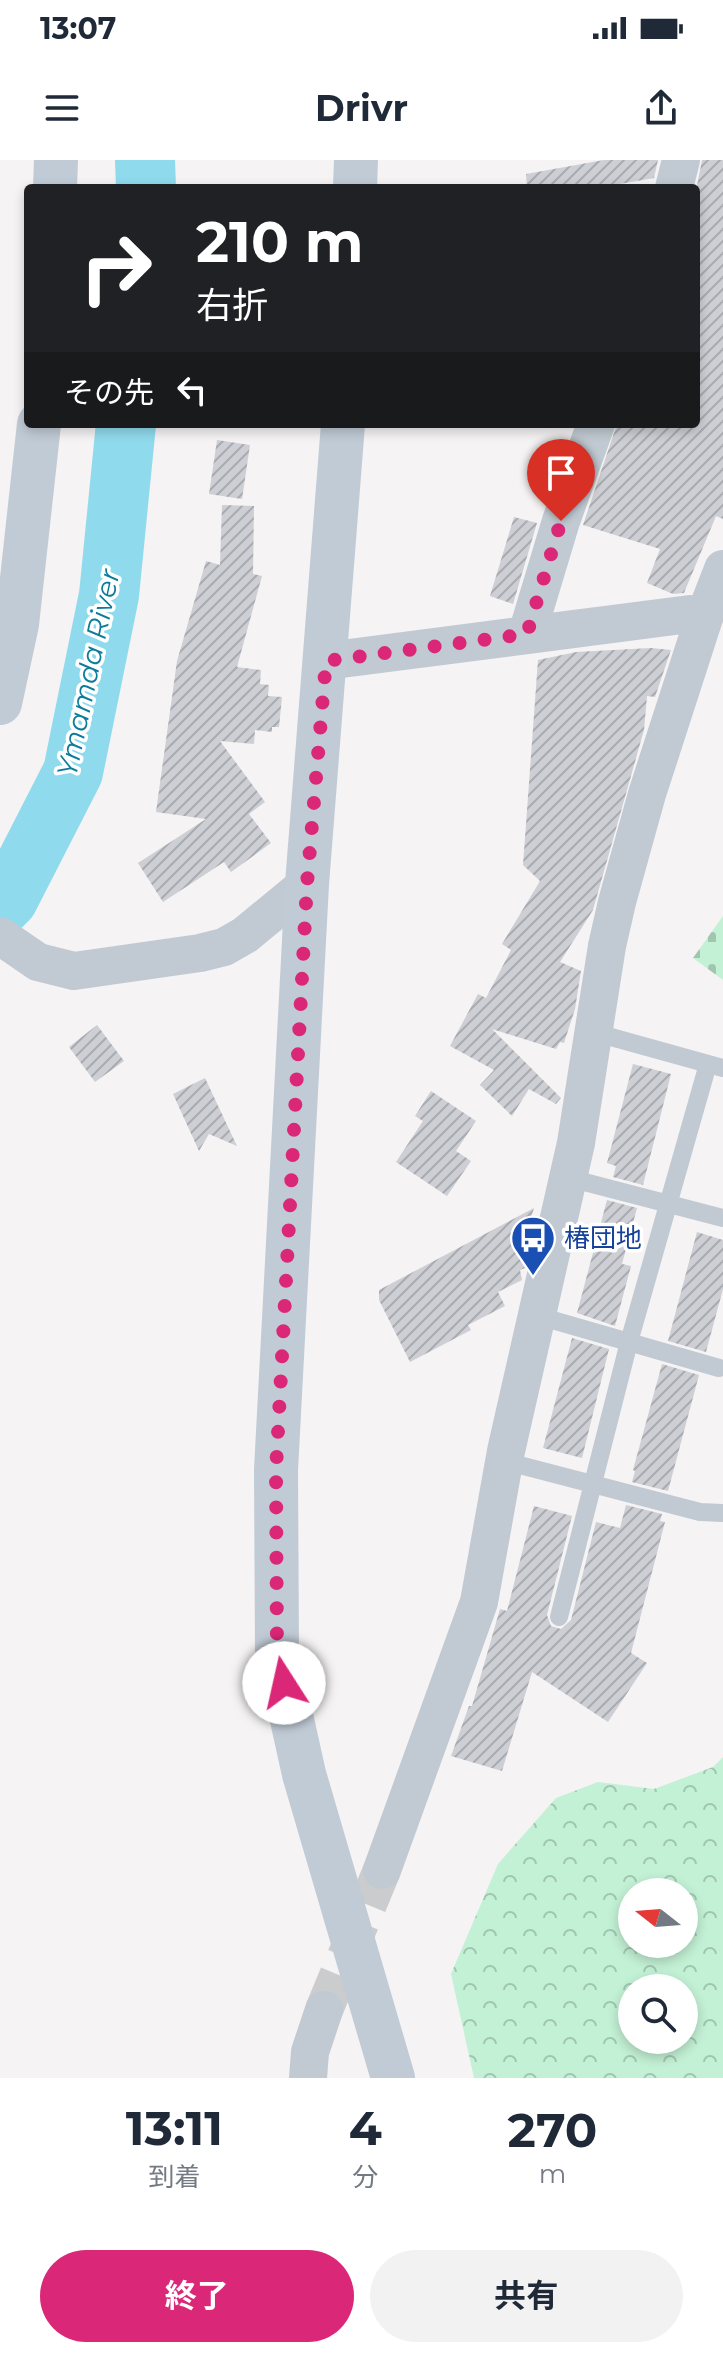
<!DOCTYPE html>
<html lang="ja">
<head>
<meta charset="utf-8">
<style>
	:root { --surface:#fff; --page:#f2f2f3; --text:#1f2937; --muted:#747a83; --accent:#db2777 }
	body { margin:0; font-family:Montserrat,"Noto Sans JP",sans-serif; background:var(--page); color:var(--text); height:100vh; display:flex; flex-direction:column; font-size:30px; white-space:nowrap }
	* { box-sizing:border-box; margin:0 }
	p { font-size:26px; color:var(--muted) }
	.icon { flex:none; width:44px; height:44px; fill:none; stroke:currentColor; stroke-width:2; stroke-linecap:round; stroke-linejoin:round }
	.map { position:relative; height:1918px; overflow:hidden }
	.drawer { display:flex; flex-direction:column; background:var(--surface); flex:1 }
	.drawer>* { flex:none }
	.hud { position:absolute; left:24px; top:24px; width:676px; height:244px; border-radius:8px; box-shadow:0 4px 12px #0003; background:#202124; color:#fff; overflow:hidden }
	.needle { width:52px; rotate:287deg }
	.fabs { position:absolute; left:618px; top:1718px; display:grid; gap:16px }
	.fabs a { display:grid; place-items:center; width:80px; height:80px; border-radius:50%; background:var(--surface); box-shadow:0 4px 12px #0003; font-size:40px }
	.pin { position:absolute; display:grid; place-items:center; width:68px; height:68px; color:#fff; margin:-82px -34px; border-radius:50% 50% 50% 0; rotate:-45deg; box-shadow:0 0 8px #0007 }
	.pin .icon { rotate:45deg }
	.me { position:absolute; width:88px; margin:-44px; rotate:350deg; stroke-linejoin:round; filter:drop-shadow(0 0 6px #0008) }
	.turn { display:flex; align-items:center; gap:28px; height:168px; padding:0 40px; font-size:36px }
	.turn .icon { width:104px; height:104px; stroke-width:2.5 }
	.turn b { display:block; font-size:56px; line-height:68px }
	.then { display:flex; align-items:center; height:76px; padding:0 40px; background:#0003; gap:16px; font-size:30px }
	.eta { display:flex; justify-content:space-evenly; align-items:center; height:136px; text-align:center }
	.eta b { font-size:48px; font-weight:700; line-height:56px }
	.action { display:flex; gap:16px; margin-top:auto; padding:16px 40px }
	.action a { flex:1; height:92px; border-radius:48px; background:var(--accent); color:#fff; font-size:32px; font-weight:700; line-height:92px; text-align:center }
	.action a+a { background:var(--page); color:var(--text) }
	.status { display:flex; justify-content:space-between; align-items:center; height:56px; padding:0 40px; background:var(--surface); direction:ltr }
	.status svg { height:22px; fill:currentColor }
	header { display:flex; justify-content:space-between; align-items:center; height:104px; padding:0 40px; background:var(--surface); font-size:36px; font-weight:700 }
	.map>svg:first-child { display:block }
	.forest { fill:url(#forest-crowns); fill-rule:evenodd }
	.cemetery { fill:url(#cemetery-stones) }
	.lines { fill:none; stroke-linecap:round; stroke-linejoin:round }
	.river { stroke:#90daee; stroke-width:60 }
	.building { fill:url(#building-hatch) }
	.street-tunnel { stroke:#caccce; stroke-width:38; stroke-dasharray:38 19; stroke-linecap:butt }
	.lane { stroke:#c1cad2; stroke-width:18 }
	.street { stroke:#c1cad2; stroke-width:38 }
	.secondary { stroke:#c1cbd6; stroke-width:44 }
	.route { stroke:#db2777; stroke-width:14; stroke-dasharray:0 25.2 }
	.labels { text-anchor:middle; stroke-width:7; stroke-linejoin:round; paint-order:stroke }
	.transit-label { font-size:26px; fill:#164399; stroke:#fff; text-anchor:start }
	.water-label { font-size:28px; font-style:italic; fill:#0c7c9b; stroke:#fff }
</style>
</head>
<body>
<div class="status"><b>13:07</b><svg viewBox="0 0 49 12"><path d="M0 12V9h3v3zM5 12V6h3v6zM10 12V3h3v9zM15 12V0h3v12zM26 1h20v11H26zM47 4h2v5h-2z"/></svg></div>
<header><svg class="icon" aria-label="menu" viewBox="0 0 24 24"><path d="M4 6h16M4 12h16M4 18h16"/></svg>Drivr<svg class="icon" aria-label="share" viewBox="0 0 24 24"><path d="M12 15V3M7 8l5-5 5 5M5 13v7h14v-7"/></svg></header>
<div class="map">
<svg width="723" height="1918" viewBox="0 0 723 1918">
	<defs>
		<pattern id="forest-crowns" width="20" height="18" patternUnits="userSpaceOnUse" patternTransform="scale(2)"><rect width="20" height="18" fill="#c3f1d5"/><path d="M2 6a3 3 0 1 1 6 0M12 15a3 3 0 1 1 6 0" fill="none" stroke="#a0c6b0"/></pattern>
		<pattern id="cemetery-stones" width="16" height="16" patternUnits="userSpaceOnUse" patternTransform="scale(2)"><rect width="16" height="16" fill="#c3f1d5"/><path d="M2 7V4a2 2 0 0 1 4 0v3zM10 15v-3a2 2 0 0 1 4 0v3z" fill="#a0c6b0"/></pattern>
		<pattern id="building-hatch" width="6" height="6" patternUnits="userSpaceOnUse" patternTransform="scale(2)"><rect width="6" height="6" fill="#cdcfd5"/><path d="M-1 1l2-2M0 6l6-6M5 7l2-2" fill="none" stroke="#a8abb0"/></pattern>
	</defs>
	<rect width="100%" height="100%" fill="#f5f3f3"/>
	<path class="forest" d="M 723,1597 L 723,1918 L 474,1918 L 451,1814 L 498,1704 L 556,1638 L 598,1622 L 654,1629 L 713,1607 ZM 632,1732 L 684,1732 L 684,1784 L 632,1784 ZM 632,1828 L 684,1828 L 684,1880 L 632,1880 Z"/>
	<path class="cemetery" d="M 723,756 L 723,820 L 693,798 Z"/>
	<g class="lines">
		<path class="river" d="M 145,0 L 146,28
			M 0,747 L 8,739 L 73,612 L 109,435 L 126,264"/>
	</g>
	<path class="building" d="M 604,0 L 658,0 L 654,18 L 597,28 L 527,28 L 526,14 Z
		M 702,0 L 723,0 L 723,359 L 716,356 L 684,433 L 673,434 L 647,423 L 660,389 L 583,365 L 617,264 L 696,264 L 696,31 Z
		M 217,280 L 250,285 L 242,339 L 209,334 Z
		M 222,345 L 254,346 L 253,414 L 262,416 L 237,507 L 261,510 L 260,524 L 269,525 L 268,536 L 282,537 L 279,567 L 272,567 L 272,572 L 255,570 L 254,584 L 220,581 L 265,642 L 249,654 L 271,683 L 231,712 L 224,702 L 163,742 L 138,703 L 206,659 L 156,652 L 177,501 L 206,401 L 220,405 Z
		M 514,357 L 537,363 L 513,444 L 490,436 Z
		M 651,488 L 671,490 L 655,537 L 647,536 L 644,570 L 593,750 L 560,802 L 581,811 L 575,849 L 564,883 L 560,882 L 556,889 L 492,869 L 561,938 L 556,944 L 529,929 L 512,956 L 480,925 L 494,910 L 450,886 L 478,834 L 486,838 L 511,790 L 502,784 L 540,721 L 523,705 L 538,500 L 576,492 Z
		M 97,865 L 124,901 L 95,922 L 69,887 Z
		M 633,904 L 671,914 L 643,1025 L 613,1017 L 616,1006 L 607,1003 Z
		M 205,918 L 237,986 L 209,974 L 199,991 L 173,934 Z
		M 431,931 L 476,961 L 456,991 L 471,1001 L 447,1036 L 396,1002 L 423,961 L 415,956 Z
		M 607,1040 L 637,1048 L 622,1104 L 631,1106 L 615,1166 L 577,1153 Z
		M 534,1048 L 519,1096 L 525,1108 L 520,1110 L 522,1120 L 498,1132 L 505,1146 L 468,1165 L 471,1170 L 410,1202 L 379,1140 L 379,1130 Z
		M 697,1072 L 723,1080 L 723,1129 L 706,1192 L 668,1181 Z
		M 572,1178 L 609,1189 L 582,1298 L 543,1288 Z
		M 662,1204 L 699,1215 L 668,1331 L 632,1322 L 635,1311 L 633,1310 Z
		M 626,1345 L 662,1354 L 660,1361 L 665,1362 L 631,1493 L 647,1503 L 608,1562 L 532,1512 L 502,1611 L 451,1596 L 469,1546 L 472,1546 L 500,1449 L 507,1451 L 534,1346 L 572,1356 L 547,1455 L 551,1466 L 561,1469 L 571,1460 L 596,1362 L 620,1368 Z"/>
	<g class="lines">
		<path class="street-tunnel" d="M 324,1850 L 382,1710"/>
		<path class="lane" d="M 593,872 L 723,908
			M 569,1018 L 723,1058
			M 535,1155 L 719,1208
			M 504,1301 L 700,1352 L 723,1353
			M 559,1457 L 629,1182 L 708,904"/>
		<path class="street" d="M 674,28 L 681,0
			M 527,474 L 561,361 L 596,264
			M 326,501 L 690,454 L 704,458
			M 0,776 L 38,802 L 74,811 L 200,793 L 224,787 L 245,775 L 307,724
			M 382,1710 L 479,1442 L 506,1291 L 576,983 L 607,786 L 617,742 L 647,634 L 704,458 L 723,409
			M 308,1918 L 310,1892 L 324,1850"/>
		<path class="secondary" d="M 55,28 L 56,0
			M 355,28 L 356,0
			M 343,264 L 307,724 L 276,1310 L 277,1492 L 304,1614 L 393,1918
			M 0,543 L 17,464 L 39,264"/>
	</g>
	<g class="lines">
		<path class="route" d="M 284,1523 L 277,1492 L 276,1310 L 307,724 L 326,501 L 527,474 L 561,361"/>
	</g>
	<defs>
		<g id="bus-pin" transform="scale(2.3)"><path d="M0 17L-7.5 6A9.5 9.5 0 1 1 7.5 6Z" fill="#1a4fb4" stroke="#fff"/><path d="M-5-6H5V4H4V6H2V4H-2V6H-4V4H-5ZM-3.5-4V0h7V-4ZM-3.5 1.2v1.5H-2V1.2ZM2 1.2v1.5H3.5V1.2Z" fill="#fff"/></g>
	</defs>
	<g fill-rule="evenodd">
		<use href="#bus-pin" x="533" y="1078"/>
	</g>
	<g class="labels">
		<g class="transit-label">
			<text x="564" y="1087">椿団地</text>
		</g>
		<g class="water-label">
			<text transform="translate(88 513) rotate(-78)" y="10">Ymamda River</text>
		</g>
	</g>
</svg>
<div class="fabs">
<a><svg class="needle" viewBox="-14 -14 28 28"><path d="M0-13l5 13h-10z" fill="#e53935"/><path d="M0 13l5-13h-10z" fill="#747a83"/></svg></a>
<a><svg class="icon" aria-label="search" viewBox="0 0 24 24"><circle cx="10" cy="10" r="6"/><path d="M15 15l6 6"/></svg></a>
</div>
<div class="pin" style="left:561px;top:361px;background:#d93025"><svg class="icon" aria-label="arrive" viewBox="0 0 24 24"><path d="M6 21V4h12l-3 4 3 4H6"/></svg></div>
<svg class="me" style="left:284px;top:1523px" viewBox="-20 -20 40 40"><circle r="19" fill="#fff"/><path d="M0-13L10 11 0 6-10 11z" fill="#db2777"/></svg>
<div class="hud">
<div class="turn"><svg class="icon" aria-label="right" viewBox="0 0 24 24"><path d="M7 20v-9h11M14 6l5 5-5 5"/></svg><div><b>210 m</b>右折</div></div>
<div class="then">その先<svg class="icon" aria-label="left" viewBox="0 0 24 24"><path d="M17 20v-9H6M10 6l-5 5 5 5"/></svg></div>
</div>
</div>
<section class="drawer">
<div class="eta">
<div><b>13:11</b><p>到着</p></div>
<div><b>4</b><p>分</p></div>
<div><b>270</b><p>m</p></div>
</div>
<div class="action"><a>終了</a><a>共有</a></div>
</section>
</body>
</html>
